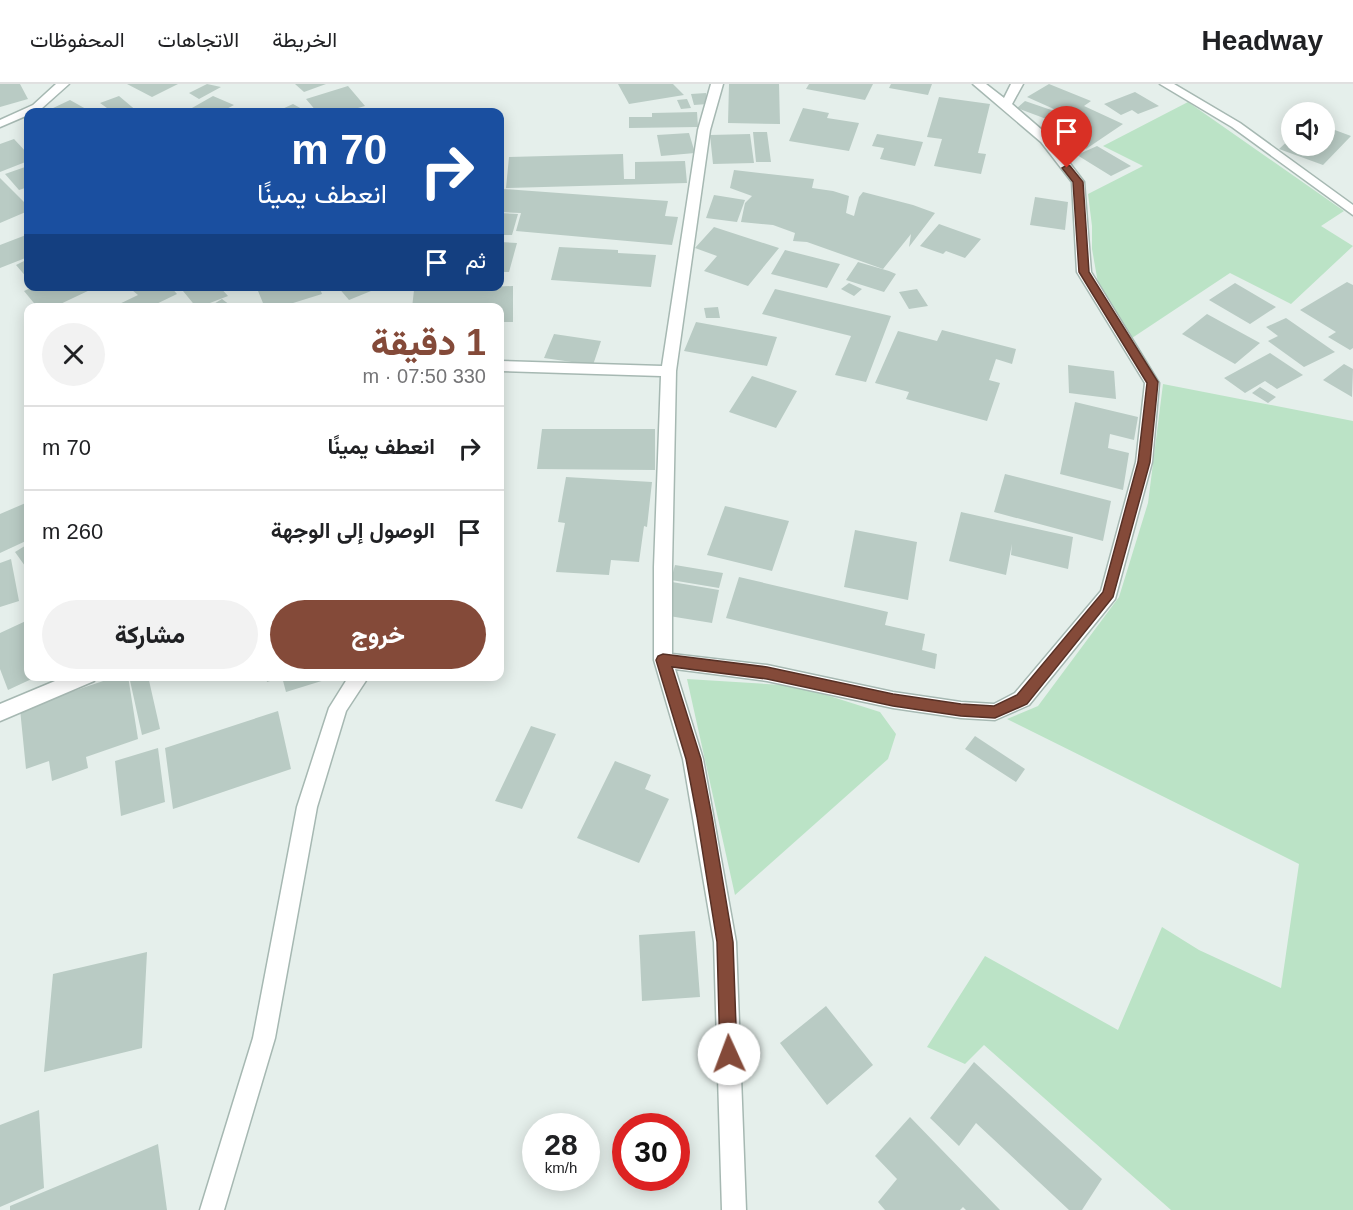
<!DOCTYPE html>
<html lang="ar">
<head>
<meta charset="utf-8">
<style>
	:root { --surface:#fff; --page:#f2f2f2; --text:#202124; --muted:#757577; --line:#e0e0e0; --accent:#844a39 }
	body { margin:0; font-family:Arial,Vazirmatn,sans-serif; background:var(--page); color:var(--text); direction:rtl; height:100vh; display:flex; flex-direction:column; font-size:22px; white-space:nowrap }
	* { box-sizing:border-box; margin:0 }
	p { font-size:20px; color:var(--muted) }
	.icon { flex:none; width:33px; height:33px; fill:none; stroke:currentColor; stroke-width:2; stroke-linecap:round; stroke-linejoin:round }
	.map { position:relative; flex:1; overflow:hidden; direction:ltr }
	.drawer { position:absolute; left:24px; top:219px; width:480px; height:378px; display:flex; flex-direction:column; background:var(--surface); border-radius:12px; box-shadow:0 3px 15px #0003; direction:rtl }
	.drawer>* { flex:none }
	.banner { position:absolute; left:24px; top:24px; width:480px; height:183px; border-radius:12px; box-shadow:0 3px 15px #0003; direction:rtl; background:#1a4fa0; color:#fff; overflow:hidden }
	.tools { position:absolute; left:1281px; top:18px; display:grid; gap:12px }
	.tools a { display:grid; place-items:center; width:54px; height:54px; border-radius:50%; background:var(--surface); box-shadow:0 3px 15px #0003; font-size:30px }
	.speed { position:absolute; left:522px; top:1029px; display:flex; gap:12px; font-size:30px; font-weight:700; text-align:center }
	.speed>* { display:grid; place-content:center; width:78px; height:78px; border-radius:50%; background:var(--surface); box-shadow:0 3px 15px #0003; line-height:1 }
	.speed small { font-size:15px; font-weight:400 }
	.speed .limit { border:9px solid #d22; background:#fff; color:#111 }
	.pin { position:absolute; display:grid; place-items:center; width:51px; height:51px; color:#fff; margin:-62px -26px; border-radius:50% 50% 50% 0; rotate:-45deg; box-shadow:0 0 6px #0007 }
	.pin .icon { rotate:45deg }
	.me { position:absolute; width:66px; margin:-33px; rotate:358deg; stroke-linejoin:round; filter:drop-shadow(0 0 4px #0008) }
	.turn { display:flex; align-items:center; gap:21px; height:126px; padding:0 18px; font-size:27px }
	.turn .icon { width:78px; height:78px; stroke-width:2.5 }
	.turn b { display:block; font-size:42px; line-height:51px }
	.then { display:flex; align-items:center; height:57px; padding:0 18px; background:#0003; gap:12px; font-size:22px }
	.round { display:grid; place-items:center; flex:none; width:63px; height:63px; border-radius:32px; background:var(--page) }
	.head { display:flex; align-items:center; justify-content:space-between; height:102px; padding:0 18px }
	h1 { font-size:36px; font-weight:800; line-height:45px; color:var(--accent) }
	.cta { display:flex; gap:12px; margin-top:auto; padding:12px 18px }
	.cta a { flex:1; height:69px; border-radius:36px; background:var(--accent); color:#fff; font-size:24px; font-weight:800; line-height:69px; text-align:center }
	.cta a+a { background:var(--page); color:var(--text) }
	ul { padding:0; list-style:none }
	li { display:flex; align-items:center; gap:18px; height:84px; padding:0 18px; border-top:2px solid var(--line) }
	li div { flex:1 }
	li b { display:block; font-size:22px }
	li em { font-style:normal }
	header { display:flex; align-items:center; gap:36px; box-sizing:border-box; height:84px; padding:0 30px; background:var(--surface); border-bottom:2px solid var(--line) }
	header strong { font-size:28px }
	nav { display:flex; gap:33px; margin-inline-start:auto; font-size:21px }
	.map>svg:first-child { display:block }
	.green { fill:#bbe3c6 }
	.building { fill:#b9cbc4 }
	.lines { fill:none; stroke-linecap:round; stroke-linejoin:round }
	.minor-casing { stroke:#a6b8b2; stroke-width:3 }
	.minor { fill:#fff; fill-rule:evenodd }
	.route { fill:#844a39; stroke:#563025; stroke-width:1.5 }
</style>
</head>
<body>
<header>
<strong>Headway</strong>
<nav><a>الخريطة</a><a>الاتجاهات</a><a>المحفوظات</a></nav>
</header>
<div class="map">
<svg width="1353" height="1126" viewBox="0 0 1353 1126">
	<rect width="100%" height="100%" fill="#e5efeb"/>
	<path class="green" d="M 1188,18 L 1344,127 L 1321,142 L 1353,162 L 1291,220 L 1230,189 L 1132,254 L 1098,199 L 1092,165 L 1092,142 L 1088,110 L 1143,82 L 1103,62 Z
		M 1163,300 L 1353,337 L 1353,1126 L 1171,1126 L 984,961 L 965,980 L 927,963 L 985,872 L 1118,946 L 1162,843 L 1199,866 L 1281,904 L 1299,780 L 1007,635 L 1038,622 L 1119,513 L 1148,419 Z
		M 687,595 L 798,602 L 880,628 L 896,650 L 888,675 L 735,811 Z"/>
	<path class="building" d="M 0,0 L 20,0 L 28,15 L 0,23 Z
		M 127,0 L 178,0 L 152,13 Z
		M 207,0 L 221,3 L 199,15 L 189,9 Z
		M 295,0 L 326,0 L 304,8 Z
		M 618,0 L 673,0 L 684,11 L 629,20 Z
		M 729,0 L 779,0 L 780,40 L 728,39 Z
		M 809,0 L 873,0 L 865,16 L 806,5 Z
		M 891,0 L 932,0 L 928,11 L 889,4 Z
		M 1049,0 L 1091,17 L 1084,22 L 1123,40 L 1086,65 L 1048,47 L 1056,42 L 1051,39 L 1065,30 L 1027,13 Z
		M 348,2 L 365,22 L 344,28 L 317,28 L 306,15 Z
		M 1135,8 L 1159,22 L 1138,30 L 1132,26 L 1121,31 L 1104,20 Z
		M 706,9 L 708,20 L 694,21 L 691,10 Z
		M 119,12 L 138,28 L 96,28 L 107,24 L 100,19 Z
		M 213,12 L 234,21 L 221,28 L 185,28 Z
		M 939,13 L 990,20 L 978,69 L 986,70 L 981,90 L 934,82 L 942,55 L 927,53 Z
		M 687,15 L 691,24 L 681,25 L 677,16 Z
		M 70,16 L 86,25 L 91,24 L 96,28 L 84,26 L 57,28 L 51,25 Z
		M 1025,17 L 1057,28 L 1049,36 L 1017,24 Z
		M 293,20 L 302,25 L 295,28 L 284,28 L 280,26 Z
		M 803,24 L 829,29 L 827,34 L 859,39 L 849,67 L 789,57 Z
		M 697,28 L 698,43 L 629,44 L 629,33 L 652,33 L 652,29 Z
		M 1324,42 L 1351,52 L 1323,81 L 1279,65 L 1292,53 L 1292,62 L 1324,62 Z
		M 753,48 L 767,48 L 771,78 L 756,78 Z
		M 689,49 L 695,69 L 661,72 L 657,51 Z
		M 750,50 L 754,79 L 713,80 L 710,51 Z
		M 877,50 L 923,58 L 915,82 L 880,75 L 884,64 L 872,62 Z
		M 14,55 L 28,70 L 28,77 L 0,88 L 0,60 Z
		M 1097,62 L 1131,82 L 1111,92 L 1077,71 Z
		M 623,70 L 624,95 L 635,95 L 635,78 L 685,77 L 687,99 L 506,104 L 509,73 Z
		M 28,82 L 28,103 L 19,106 L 5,90 Z
		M 734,86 L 814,95 L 812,104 L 833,107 L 849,112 L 846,129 L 854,132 L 859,113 L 863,108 L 913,121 L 935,129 L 909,163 L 911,150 L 883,185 L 807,158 L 793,157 L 795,149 L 773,141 L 741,138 L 745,119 L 752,112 L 730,104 Z
		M 0,94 L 28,122 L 28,127 L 0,139 Z
		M 503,105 L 668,117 L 665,132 L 678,133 L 672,161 L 516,147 L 521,129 L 500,128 L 500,115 Z
		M 714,111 L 745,116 L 737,138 L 706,134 Z
		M 1035,113 L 1068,118 L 1065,146 L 1030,141 Z
		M 500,129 L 518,130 L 512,151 L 500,151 Z
		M 939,140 L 981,155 L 965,174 L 946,167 L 943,170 L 920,162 Z
		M 714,143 L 779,164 L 748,202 L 704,187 L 717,172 L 695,164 Z
		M 26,151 L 28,173 L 0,184 L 0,161 Z
		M 500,158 L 517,159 L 509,188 L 500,188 Z
		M 559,163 L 618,166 L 618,169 L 656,171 L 651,203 L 551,196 Z
		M 785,166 L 840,180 L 827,204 L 771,190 Z
		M 28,175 L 28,195 L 16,181 Z
		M 858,178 L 889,187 L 896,190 L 884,208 L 846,196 Z
		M 1347,198 L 1353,201 L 1353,264 L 1350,266 L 1328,253 L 1336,248 L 1300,226 Z
		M 849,199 L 862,205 L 854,212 L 841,205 Z
		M 1235,199 L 1276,223 L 1250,240 L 1209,216 Z
		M 35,202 L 90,202 L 92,205 L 52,224 L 38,224 L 24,207 Z
		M 139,202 L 170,202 L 177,210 L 148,224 L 111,224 L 138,211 L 132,206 Z
		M 194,202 L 219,202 L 228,212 L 197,224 L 183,207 Z
		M 256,202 L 319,202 L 322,210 L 277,224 L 265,224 Z
		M 337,202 L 367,202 L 371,207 L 349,216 Z
		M 513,202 L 513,238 L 500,238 L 500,224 L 412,224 L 414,206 Z
		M 775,205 L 891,232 L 866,298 L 835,291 L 851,252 L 762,230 Z
		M 917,205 L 928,222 L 909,225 L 899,208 Z
		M 222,215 L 234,224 L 207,224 Z
		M 718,223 L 720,234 L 706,234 L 704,224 Z
		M 1207,230 L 1260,259 L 1235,280 L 1182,250 Z
		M 1286,234 L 1335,268 L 1304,283 L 1268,257 L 1278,252 L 1266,243 Z
		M 696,238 L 777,253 L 767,282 L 684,267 Z
		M 942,246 L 1016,265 L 1012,280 L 996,275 L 989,296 L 1000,299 L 987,337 L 906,315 L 909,308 L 875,299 L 898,247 L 937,257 Z
		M 554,250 L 601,257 L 593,281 L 544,274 Z
		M 1270,269 L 1303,291 L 1277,305 L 1265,297 L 1245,309 L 1224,294 Z
		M 1344,280 L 1353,285 L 1352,313 L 1323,296 Z
		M 1068,281 L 1114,287 L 1116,315 L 1069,309 Z
		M 752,292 L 797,307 L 776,344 L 729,328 Z
		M 1260,303 L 1276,313 L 1268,319 L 1252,309 Z
		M 1075,318 L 1138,333 L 1134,356 L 1110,350 L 1108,364 L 1129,369 L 1123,406 L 1060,390 Z
		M 542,345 L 655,345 L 655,386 L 537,385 Z
		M 1005,390 L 1111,417 L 1103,457 L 994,428 Z
		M 566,393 L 652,398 L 647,443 L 644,442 L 639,478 L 611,476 L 609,491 L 556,488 L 565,439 L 558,438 Z
		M 28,418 L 28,456 L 0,469 L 0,430 Z
		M 725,422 L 789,437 L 772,487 L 707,471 Z
		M 961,428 L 1073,453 L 1068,485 L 1011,471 L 1012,460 L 1006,491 L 949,477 Z
		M 855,446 L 917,458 L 908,516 L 844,503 Z
		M 28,460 L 28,480 L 25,482 L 15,468 Z
		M 11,475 L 19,517 L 0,523 L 0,479 Z
		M 675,481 L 723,489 L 719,504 L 671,496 Z
		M 739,493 L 888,528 L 885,541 L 925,550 L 922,566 L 937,570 L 935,585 L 726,534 Z
		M 672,498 L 719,506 L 712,539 L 663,531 Z
		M 28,536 L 28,592 L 38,592 L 8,606 L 0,585 L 0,549 Z
		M 118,592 L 128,592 L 138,655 L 86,673 L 88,684 L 52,697 L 49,677 L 26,685 L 20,625 Z
		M 129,592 L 148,592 L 160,645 L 142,651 Z
		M 266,592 L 328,592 L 328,595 L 286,608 L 282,593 L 267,598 Z
		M 278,627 L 291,685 L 173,725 L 165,664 Z
		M 531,642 L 556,650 L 522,725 L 495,717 Z
		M 975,652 L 1025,685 L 1016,698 L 965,665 Z
		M 158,664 L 165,718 L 121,732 L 115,677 Z
		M 615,677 L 651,691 L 645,705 L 669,715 L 639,779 L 577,754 Z
		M 695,847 L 700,913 L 642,917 L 639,851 Z
		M 147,868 L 142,964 L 44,988 L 53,890 Z
		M 826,922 L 873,981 L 827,1021 L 780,959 Z
		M 974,978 L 1102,1095 L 1082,1126 L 1069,1126 L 976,1039 L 959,1062 L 930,1034 Z
		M 39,1026 L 44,1104 L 0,1123 L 0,1041 Z
		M 910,1033 L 1000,1126 L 966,1126 L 963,1123 L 960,1126 L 885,1126 L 878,1118 L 897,1095 L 875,1072 Z
		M 158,1060 L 167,1126 L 10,1126 L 10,1122 Z"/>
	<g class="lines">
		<g class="minor-casing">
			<path id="minor" d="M 56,0 L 69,0 L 41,25 L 28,28 L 28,31 L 0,43 L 0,36 L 33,21 Z
				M 711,0 L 723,0 L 710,46 L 676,287 L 672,483 L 672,570 L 767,581 L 893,608 L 961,618 L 994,620 L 1015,609 L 1101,507 L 1136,378 L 1145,299 L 1077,188 L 1072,98 L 1041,58 L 973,0 L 986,0 L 1004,14 L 1011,0 L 1023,0 L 1012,20 L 1049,52 L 1084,98 L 1091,188 L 1159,299 L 1152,378 L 1115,515 L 1029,621 L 995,636 L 961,634 L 893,624 L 767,597 L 675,585 L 703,675 L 736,858 L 746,1126 L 722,1126 L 714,858 L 683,675 L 654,576 L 654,483 L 661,292 L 500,287 L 500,277 L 662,282 L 698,46 Z
				M 1160,0 L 1174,0 L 1240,39 L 1353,121 L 1353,131 L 1232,43 Z
				M 67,592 L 97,592 L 94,597 L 0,637 L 0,620 Z
				M 349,592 L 369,592 L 346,627 L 317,723 L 275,954 L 224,1126 L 200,1126 L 253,954 L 297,723 L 329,624 Z"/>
		</g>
		<use href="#minor" class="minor"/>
	</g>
	<path class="route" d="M 1067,81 L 1070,82 L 1083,98 L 1089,188 L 1158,298 L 1150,378 L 1113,513 L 1027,620 L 995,634 L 961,632 L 893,622 L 767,595 L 672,583 L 701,675 L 712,733 L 733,858 L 737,970 L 735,976 L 729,978 L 722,976 L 720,970 L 717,858 L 697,733 L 686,675 L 656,576 L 658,572 L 663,570 L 767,583 L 893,610 L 961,620 L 994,622 L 1017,611 L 1103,508 L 1138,378 L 1147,299 L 1079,188 L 1073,98 L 1062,84 Z"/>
</svg>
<div class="tools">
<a><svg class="icon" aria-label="sound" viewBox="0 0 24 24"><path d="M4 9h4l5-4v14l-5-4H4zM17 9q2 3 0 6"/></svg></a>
</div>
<div class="speed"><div>28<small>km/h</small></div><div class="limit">30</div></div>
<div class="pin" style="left:1067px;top:84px;background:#d93025"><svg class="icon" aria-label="arrive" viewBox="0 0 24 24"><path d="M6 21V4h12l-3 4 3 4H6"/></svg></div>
<svg class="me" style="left:729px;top:970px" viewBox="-20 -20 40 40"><circle r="19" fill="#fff"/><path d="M0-13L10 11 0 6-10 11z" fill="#844a39"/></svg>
<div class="banner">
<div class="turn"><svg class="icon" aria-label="right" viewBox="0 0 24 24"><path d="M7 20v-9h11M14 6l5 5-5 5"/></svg><div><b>70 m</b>انعطف يمينًا</div></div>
<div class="then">ثم<svg class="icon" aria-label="arrive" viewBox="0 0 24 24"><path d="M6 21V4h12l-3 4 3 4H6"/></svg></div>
</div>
<section class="drawer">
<div class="head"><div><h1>1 دقيقة</h1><p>330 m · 07:50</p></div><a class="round"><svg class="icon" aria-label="close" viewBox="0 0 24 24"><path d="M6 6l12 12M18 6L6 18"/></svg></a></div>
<ul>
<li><svg class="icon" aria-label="right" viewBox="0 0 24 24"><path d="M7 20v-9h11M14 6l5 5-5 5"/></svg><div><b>انعطف يمينًا</b></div><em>70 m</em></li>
<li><svg class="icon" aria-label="arrive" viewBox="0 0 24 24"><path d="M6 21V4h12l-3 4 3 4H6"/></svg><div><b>الوصول إلى الوجهة</b></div><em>260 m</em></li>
</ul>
<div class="cta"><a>خروج</a><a>مشاركة</a></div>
</section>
</div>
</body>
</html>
